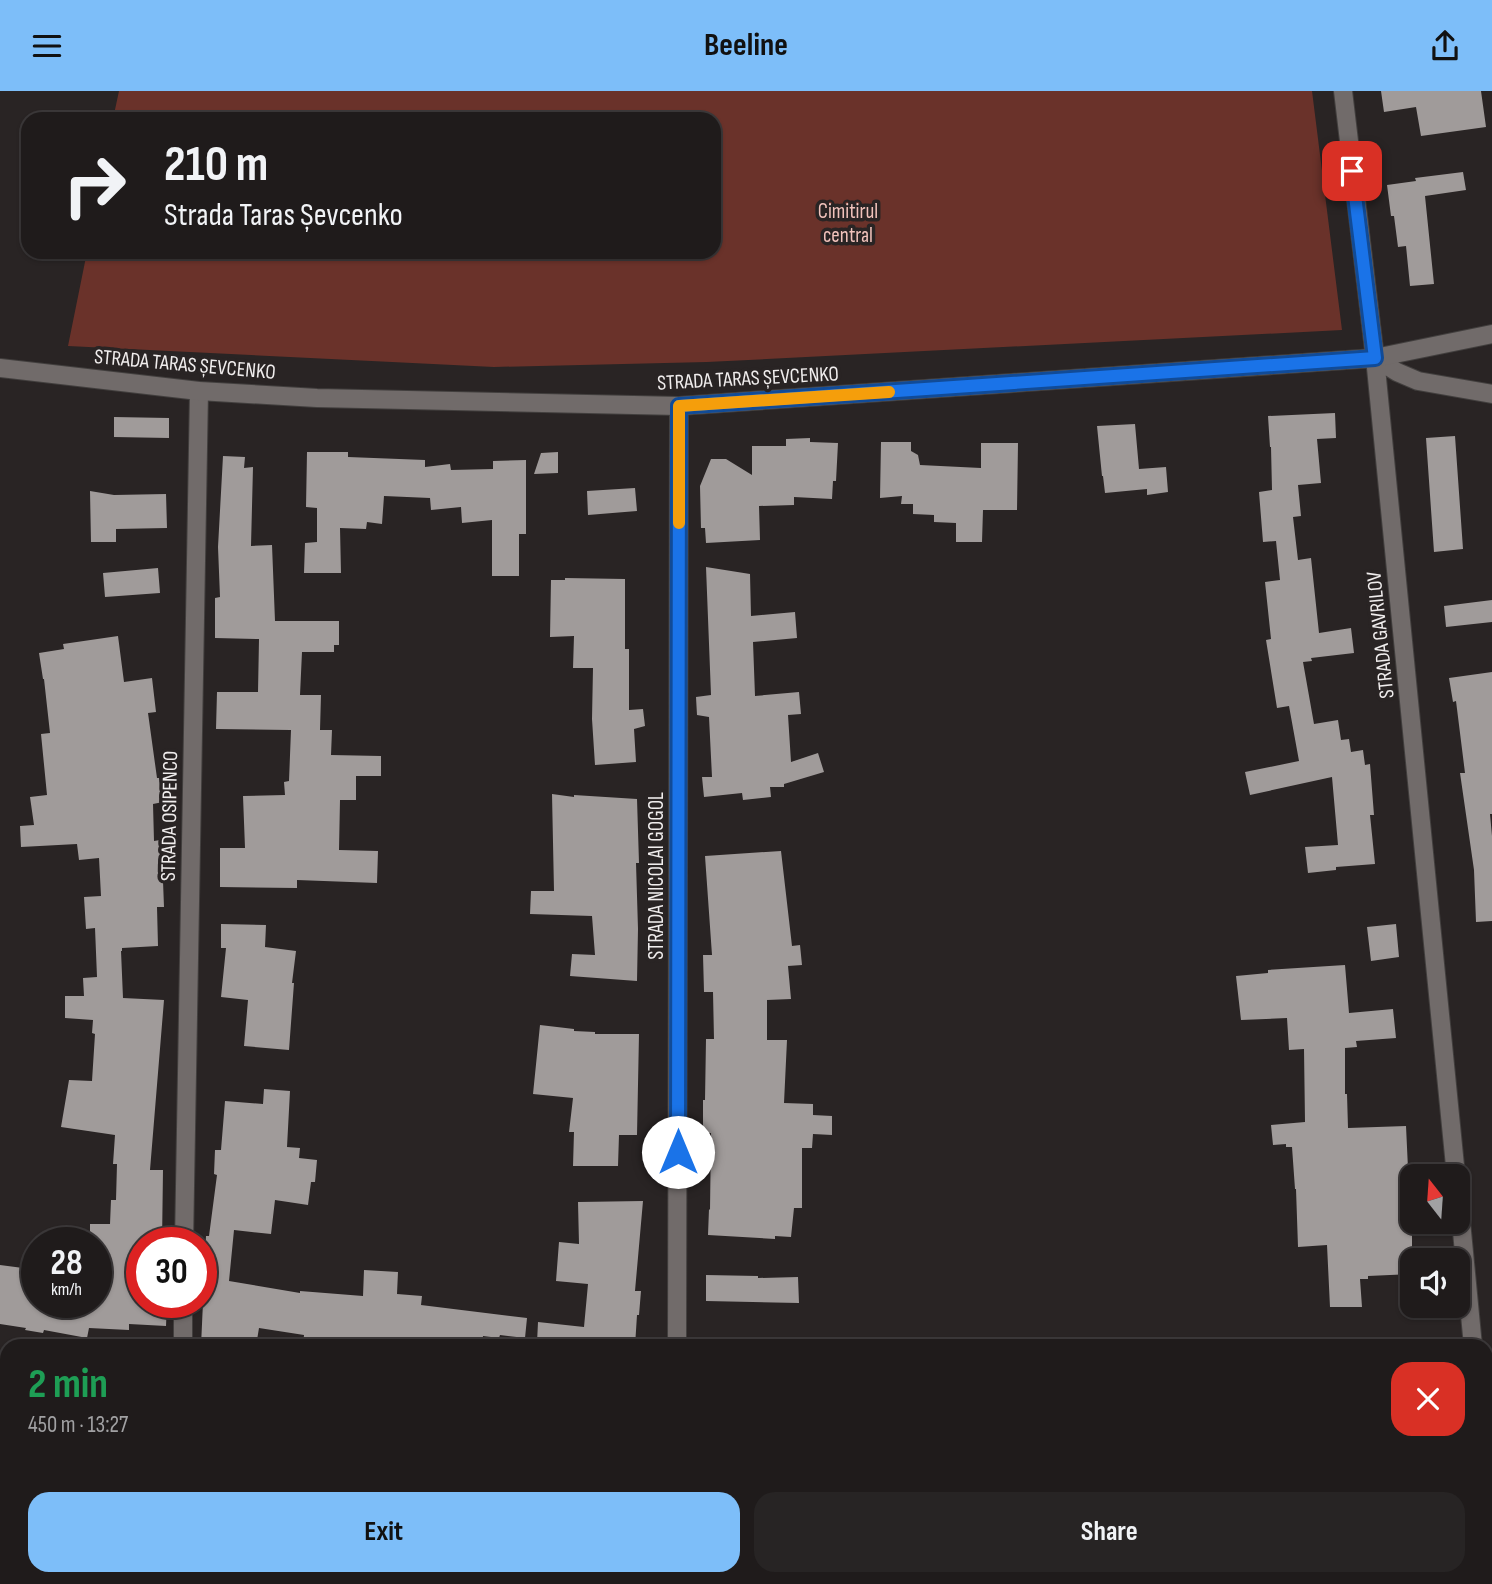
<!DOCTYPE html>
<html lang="en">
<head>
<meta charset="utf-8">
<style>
	:root { --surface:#1f1b1b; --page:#272424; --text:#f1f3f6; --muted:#a1a1a3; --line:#3c393a; --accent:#7dbef9 }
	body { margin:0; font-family:"Sofia Sans Condensed",sans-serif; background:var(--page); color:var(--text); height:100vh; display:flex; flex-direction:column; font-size:26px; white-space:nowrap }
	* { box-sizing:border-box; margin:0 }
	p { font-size:23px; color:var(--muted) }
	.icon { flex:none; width:38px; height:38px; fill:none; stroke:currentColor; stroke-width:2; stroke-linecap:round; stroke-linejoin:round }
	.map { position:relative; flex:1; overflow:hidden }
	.drawer { position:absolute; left:0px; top:1248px; width:1493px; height:247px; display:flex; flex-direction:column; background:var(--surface); border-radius:21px 21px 0 0; box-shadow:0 2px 5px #0004,0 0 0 2px var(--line) }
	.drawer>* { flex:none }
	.top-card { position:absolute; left:21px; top:21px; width:700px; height:147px; border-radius:21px; box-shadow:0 2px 5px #0004,0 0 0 2px var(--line); background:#1f1b1b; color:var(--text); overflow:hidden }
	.needle { width:46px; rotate:343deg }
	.fabs { position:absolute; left:1400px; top:1073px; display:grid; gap:14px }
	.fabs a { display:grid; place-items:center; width:70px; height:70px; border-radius:14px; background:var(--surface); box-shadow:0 2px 5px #0004,0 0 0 2px var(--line); font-size:35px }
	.speed { position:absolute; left:21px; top:1136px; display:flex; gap:14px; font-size:35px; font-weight:700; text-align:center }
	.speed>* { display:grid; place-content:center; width:91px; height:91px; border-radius:50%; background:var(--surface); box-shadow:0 2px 5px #0004,0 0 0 2px var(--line); line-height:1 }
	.speed small { font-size:18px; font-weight:400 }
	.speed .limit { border:10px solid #d22; background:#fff; color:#111 }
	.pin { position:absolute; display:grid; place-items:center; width:60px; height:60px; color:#fff; margin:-30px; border-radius:14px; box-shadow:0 4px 10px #0006 }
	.me { position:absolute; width:77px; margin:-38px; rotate:0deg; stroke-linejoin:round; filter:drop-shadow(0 0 5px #0008) }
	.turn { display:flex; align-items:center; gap:24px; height:147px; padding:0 28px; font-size:32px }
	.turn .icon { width:91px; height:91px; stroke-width:2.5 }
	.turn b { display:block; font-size:49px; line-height:60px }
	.round { display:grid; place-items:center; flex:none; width:74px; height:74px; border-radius:21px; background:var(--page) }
	.head { display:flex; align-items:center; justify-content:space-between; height:119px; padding:0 28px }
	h1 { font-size:42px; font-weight:700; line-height:52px; color:#1e9e55 }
	.cta { display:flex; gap:14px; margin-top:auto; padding:14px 28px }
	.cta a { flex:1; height:80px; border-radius:21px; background:var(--accent); color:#111; font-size:28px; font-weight:700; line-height:80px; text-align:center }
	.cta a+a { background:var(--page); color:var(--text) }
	header { display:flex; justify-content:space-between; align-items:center; height:91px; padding:0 28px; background:var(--accent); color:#111; font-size:32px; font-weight:700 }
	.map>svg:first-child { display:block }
	.green { fill:#6a322a }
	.building { fill:#a09b9a }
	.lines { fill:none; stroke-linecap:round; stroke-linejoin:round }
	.street-casing { stroke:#423f3e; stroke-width:20 }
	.secondary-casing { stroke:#423f3e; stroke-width:20 }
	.street { stroke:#716b6a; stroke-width:18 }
	.secondary { stroke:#716b6a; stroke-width:18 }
	.route-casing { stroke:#114b97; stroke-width:18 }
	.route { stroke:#1a73e8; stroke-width:12 }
	.slow { stroke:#f59e0b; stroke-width:12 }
	.labels { text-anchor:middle; stroke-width:7; stroke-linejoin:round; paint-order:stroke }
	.park-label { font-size:21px; fill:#f1c2bb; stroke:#292424 }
	.street-label { font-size:21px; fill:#f0eded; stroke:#292424 }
</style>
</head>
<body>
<header><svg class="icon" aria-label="menu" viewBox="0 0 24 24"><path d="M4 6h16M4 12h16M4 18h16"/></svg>Beeline<svg class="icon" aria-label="share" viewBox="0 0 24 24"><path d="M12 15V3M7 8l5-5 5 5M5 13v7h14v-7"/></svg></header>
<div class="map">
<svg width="1492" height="1493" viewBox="0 0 1492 1493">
	<rect width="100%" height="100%" fill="#292424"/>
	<path class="green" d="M 119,0 L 1312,0 L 1342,239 L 707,271 L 494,276 L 68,255 L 87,161 L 714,161 L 714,28 L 113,28 Z"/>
	<path class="building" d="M 1381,0 L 1481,0 L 1486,36 L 1421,45 L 1416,16 L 1384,21 Z
		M 1463,81 L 1466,99 L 1425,105 L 1434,193 L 1410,195 L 1406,155 L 1398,156 L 1394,125 L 1391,125 L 1387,94 L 1416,90 L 1415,87 Z
		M 1335,322 L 1336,347 L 1317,348 L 1321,392 L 1298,394 L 1301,425 L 1293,426 L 1298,469 L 1311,467 L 1319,542 L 1351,537 L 1354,562 L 1311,567 L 1312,570 L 1303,571 L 1314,633 L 1338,629 L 1341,649 L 1349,648 L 1351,661 L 1363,659 L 1365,674 L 1370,673 L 1374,724 L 1370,724 L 1375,773 L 1336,776 L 1336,779 L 1308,782 L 1305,756 L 1338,754 L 1332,686 L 1250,704 L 1245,681 L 1299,670 L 1289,615 L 1277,617 L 1266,549 L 1271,548 L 1265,491 L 1280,489 L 1276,450 L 1263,451 L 1259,401 L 1272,399 L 1271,356 L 1270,356 L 1268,325 Z
		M 114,326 L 169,327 L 169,347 L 114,346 Z
		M 1135,333 L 1139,378 L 1166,376 L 1168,401 L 1147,404 L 1147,398 L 1105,402 L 1103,385 L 1102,385 L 1097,335 Z
		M 1455,345 L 1463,458 L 1434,461 L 1426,347 Z
		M 810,347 L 810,351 L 838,352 L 836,390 L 833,390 L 832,408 L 794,406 L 794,414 L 759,415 L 760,449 L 706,452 L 705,437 L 701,437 L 700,395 L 711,368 L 726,368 L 752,384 L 752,355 L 786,355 L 786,348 Z
		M 881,351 L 911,351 L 911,360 L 918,364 L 920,374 L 981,377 L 981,352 L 1018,352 L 1017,419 L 983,419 L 982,451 L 956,451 L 956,432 L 934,431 L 934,424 L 913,423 L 913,413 L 901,413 L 902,405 L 880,407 Z
		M 307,361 L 348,361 L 348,366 L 425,369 L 425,376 L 450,373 L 451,379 L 493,378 L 493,370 L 526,369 L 526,443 L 519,443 L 519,485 L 492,485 L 492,429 L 462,432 L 461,416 L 431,419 L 430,407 L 384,405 L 382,433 L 367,431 L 366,438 L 340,437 L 341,482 L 304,482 L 305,452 L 317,451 L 317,417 L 306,416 Z
		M 558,361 L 558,382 L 534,383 L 541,362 Z
		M 223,365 L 245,366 L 244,377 L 253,376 L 251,455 L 272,454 L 275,530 L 339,530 L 339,554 L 334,554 L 334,561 L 302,561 L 300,604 L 321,604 L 320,639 L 332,639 L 331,664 L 381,665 L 381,685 L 356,685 L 356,709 L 340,709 L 339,759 L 378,760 L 377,792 L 297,789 L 297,797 L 220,796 L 220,757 L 245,757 L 243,705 L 285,704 L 284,691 L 289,690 L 291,639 L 216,638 L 217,601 L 258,601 L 259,548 L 215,547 L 215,507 L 220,506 L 218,456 Z
		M 635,397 L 637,420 L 588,424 L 587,400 Z
		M 90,400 L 114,404 L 166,403 L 167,437 L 116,438 L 116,451 L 91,451 Z
		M 706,476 L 750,483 L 751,525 L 795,521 L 797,547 L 753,551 L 755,605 L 799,601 L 801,623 L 788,624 L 791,671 L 818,662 L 824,681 L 784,693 L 784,696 L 770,696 L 771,706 L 743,709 L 742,702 L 704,706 L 702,686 L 712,686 L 709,626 L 697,624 L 696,606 L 711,604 Z
		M 158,477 L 160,502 L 105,506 L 103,482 Z
		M 565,487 L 625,488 L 625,558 L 629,558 L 629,619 L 643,618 L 645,635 L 634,638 L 636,671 L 595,674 L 592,628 L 593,577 L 573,577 L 574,545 L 550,546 L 551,489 L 565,489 Z
		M 1492,509 L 1492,531 L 1446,536 L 1444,515 Z
		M 118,545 L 124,591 L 152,587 L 156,621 L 148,622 L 157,687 L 159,687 L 163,711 L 153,713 L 154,750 L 160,749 L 161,790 L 163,790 L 164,816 L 157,816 L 158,855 L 122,857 L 122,860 L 121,860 L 123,907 L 164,909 L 150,1079 L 163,1079 L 162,1152 L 142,1152 L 142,1211 L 167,1211 L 166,1235 L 129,1233 L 129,1239 L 89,1237 L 87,1247 L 44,1239 L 43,1242 L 25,1239 L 26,1237 L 0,1233 L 0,1174 L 23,1177 L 22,1188 L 37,1191 L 37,1211 L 96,1211 L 96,1152 L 90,1152 L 90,1133 L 110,1133 L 111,1109 L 116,1109 L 117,1073 L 113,1073 L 115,1044 L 61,1036 L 69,989 L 92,990 L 95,943 L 92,942 L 93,929 L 65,927 L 65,905 L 84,905 L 83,887 L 97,886 L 95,837 L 86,838 L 84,806 L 101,805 L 99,767 L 79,769 L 77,753 L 21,756 L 20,735 L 34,734 L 30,706 L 47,704 L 41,643 L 50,642 L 44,588 L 43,588 L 39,562 L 64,558 L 63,553 Z
		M 1492,581 L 1492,723 L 1490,723 L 1492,745 L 1492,830 L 1476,831 L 1474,779 L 1460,682 L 1465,682 L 1456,610 L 1453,611 L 1449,587 Z
		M 552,703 L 574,706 L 574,704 L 637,708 L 639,772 L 636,772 L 638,838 L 637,890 L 570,885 L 572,863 L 595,864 L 592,825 L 530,823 L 531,800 L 554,800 Z
		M 781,760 L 792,855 L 800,854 L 802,874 L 788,875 L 791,908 L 767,909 L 767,949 L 787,949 L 784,1012 L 813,1013 L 813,1024 L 832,1025 L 832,1044 L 813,1043 L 812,1057 L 802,1057 L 802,1117 L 794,1117 L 791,1146 L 775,1145 L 775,1148 L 708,1144 L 709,1118 L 710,1119 L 711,1042 L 703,1042 L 703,1009 L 705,1009 L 706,948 L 714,948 L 713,901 L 704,901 L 703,864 L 712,864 L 705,765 Z
		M 221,833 L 266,834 L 265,856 L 296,860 L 292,892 L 294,892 L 289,959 L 244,955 L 248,909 L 221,906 L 226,857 L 221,857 Z
		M 1396,833 L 1399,866 L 1371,870 L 1367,836 Z
		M 1345,874 L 1349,922 L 1393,918 L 1396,947 L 1356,950 L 1357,956 L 1345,957 L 1345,1003 L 1347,1003 L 1348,1037 L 1406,1035 L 1409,1099 L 1412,1099 L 1412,1183 L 1368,1185 L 1368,1188 L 1360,1188 L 1362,1216 L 1330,1216 L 1327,1154 L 1298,1156 L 1296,1098 L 1295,1098 L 1292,1056 L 1286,1056 L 1286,1053 L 1273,1054 L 1271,1034 L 1305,1031 L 1304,958 L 1289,959 L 1287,927 L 1241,929 L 1236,885 L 1268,882 L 1268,879 Z
		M 540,934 L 574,938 L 574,940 L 595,941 L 595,943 L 639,943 L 637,1044 L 619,1044 L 618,1075 L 573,1075 L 574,1041 L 569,1041 L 573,1007 L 533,1003 Z
		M 264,998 L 290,1000 L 287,1056 L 300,1057 L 299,1067 L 317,1069 L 315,1091 L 311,1091 L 308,1114 L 275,1109 L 271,1143 L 234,1139 L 229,1190 L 300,1202 L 300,1200 L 363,1205 L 364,1179 L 398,1181 L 397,1203 L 422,1205 L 421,1214 L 527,1227 L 525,1247 L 500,1244 L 499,1247 L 483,1245 L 482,1255 L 303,1255 L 304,1244 L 259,1237 L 256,1255 L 201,1255 L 206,1145 L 209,1145 L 217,1084 L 214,1083 L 215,1059 L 221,1059 L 225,1010 L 263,1013 Z
		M 643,1110 L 635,1200 L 641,1200 L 639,1224 L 637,1224 L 635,1255 L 561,1255 L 537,1252 L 538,1231 L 584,1236 L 588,1193 L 556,1190 L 559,1151 L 579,1153 L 578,1111 Z
		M 706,1184 L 758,1185 L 758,1187 L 798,1186 L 799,1212 L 706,1210 Z"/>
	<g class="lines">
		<g class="street-casing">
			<path id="street" d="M 1343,0 L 1375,267 L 1456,1085
				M 1375,267 L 1397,281 L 1418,290 L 1492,303
				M 1458,1099 L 1473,1255
				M 184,1152 L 199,300
				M 183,1255 L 183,1211
				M 677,1255 L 679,315
				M 0,1274 L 7,1275
				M 1486,1379 L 1492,1435
				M 685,1488 L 686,1493
				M 1012,1488 L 1012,1493
				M 174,1493 L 174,1488
				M 434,1493 L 434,1488"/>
		</g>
		<g class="secondary-casing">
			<path id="secondary" d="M 0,277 L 199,300 L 317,307 L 679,315 L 1375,267 L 1492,243"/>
		</g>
		<use href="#street" class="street"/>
		<use href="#secondary" class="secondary"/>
	</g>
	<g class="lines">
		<g class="route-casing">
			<path id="route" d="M 678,1061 L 679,315 L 1375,267 L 1352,80"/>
		</g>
		<use href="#route" class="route"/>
		<path class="slow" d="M 679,432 L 679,315 L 889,301"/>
	</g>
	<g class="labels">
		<g class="park-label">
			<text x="848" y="127">Cimitirul<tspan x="848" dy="24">central</tspan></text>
		</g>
		<g class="street-label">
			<text transform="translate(185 273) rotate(5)" y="7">STRADA TARAS ȘEVCENKO</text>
			<text transform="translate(748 287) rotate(-3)" y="7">STRADA TARAS ȘEVCENKO</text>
			<text transform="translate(1380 544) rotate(-96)" y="7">STRADA GAVRILOV</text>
			<text transform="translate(169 725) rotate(-89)" y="7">STRADA OSIPENCO</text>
			<text transform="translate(656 785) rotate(-90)" y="7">STRADA NICOLAI GOGOL</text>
		</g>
	</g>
</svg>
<div class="fabs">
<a><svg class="needle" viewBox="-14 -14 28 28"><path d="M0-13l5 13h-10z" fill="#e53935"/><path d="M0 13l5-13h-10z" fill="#a1a1a3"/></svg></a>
<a><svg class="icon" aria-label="sound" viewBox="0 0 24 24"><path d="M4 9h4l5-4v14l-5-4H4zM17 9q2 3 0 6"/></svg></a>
</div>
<div class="speed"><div>28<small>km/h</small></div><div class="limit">30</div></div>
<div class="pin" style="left:1352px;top:80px;background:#d93025"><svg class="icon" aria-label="arrive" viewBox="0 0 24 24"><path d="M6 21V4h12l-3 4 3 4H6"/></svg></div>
<svg class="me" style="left:678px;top:1061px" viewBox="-20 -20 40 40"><circle r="19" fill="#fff"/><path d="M0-13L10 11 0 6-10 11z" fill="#1a73e8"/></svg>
<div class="top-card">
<div class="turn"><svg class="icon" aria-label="right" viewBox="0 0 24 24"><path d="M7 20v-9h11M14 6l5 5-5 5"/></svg><div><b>210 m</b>Strada Taras Șevcenko</div></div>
</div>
<section class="drawer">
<div class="head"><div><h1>2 min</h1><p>450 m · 13:27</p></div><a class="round" style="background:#d93025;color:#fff"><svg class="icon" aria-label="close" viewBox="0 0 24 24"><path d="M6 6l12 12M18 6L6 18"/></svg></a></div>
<div class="cta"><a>Exit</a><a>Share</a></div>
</section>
</div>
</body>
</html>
